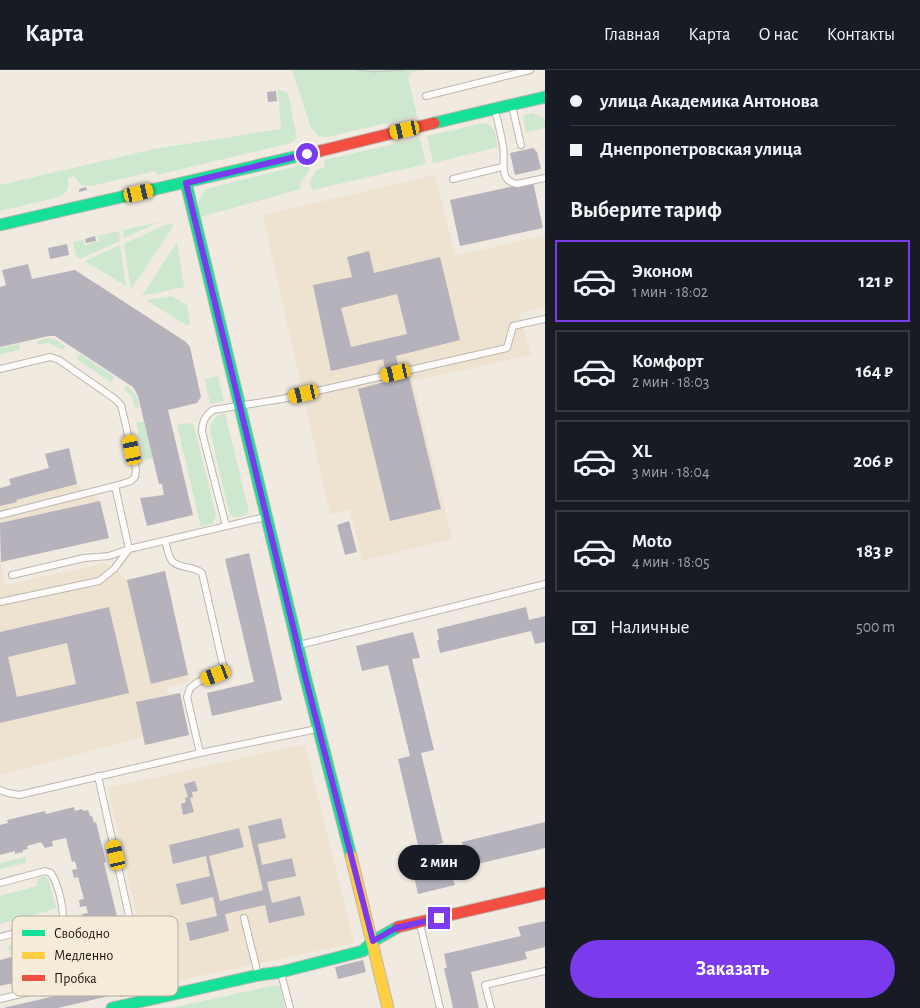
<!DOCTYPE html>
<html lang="ru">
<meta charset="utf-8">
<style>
body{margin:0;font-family:"Alegreya Sans",sans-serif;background:#242831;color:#f1f3f6;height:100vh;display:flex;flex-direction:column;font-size:19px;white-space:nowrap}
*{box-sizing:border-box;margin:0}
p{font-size:16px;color:#9ea1a6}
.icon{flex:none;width:28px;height:28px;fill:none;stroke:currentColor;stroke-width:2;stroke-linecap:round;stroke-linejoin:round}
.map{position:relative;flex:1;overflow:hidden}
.panel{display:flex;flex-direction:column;background:#171b24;width:375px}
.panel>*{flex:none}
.banner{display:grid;align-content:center;height:110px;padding:0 25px;background:#171b24}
.end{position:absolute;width:22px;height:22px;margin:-11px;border:6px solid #7c3aed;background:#fff;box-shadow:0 0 0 2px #fff}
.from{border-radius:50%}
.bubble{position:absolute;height:35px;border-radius:18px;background:#171b24;box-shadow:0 1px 4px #0004;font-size:16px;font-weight:600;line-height:35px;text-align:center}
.car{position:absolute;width:15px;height:30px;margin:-15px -8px;border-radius:6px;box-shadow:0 0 4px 1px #0007;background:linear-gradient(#f5c518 24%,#345 0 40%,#f5c518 0 76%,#345 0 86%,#f5c518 0)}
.banner b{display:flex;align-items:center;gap:18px;height:48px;font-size:19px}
.banner b+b{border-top:1px solid #363941}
.banner i{width:12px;height:12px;background:#f1f3f6}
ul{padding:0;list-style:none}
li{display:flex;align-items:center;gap:15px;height:82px;margin:0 10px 8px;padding:0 15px;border:2px solid #363941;border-radius:0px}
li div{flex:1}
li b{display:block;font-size:19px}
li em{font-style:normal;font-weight:600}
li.current{border-color:#7c3aed}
li>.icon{width:45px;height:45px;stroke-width:1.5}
h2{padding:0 25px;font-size:22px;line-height:60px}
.pay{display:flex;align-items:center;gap:12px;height:55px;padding:0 25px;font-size:19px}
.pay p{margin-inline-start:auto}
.primary-button{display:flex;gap:10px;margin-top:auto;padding:10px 25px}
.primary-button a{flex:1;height:58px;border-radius:30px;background:#7c3aed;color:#fff;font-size:20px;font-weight:600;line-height:58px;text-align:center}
header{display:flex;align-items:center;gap:30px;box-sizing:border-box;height:70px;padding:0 25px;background:#171b24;border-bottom:1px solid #363941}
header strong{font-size:24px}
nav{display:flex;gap:28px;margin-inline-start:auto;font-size:18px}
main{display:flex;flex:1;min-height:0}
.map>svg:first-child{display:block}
.built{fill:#eee2d0}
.green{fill:#cde8cf}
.building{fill:#b5b2bc;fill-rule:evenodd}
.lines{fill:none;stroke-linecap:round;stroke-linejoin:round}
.lane-casing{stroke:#bcb7b0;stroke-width:8}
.fast-casing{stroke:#bcb7b0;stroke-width:13}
.slow-casing{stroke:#bcb7b0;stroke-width:13}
.jam-casing{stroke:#bcb7b0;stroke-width:13}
.lane{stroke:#fdfcfa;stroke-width:6}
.fast{stroke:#16e098;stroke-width:11}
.slow{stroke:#ffcf43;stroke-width:11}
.jam{stroke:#f24e42;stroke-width:11}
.tram{stroke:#c5c3c1;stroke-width:1}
.route{stroke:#7c3aed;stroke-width:6}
.key{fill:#f7ebd9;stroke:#b4ab9c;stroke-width:1}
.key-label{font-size:14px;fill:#19150f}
</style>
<header>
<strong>Карта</strong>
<nav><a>Главная</a><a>Карта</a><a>О нас</a><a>Контакты</a></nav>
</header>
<main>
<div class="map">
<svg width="545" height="938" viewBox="0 0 545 938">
<rect width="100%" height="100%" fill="#f0eae0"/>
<!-- built -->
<path class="built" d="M 435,105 L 455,186 L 545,165 L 545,237 L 519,244 L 531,285 L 413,311 L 452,469 L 362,491 L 350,440 L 330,444 L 263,145 Z
M 69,378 L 77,414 L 100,431 L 109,468 L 1,492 L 5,515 L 106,493 L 127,510 L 165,501 L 190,611 L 168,618 L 169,625 L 180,623 L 189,665 L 145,675 L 143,667 L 0,705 L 0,418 L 10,415 L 9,409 L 48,398 L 45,384 Z
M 305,674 L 354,873 L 153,916 L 108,718 Z"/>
<!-- green -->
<path class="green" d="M 292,0 L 421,0 L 411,2 L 408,7 L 417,46 L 327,67 L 318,66 L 311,58 Z
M 278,19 L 288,23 L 297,68 L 291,73 L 157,105 L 156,101 L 91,116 L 81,115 L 74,106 L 68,108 C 69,118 68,122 59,127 L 0,141 L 0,115 L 154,79 L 281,59 Z
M 532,43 L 542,47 L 545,51 L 545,58 L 526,62 L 523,46 Z
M 484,53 C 496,55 496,67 498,77 L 433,93 L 427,66 Z
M 420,68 L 426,94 L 312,120 L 310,112 L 316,100 L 325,98 L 324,90 Z
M 308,93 L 310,99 L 300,114 L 301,119 L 200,147 L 198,131 L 206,119 Z
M 159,152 L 124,168 L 123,160 Z
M 172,153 L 173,156 L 131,220 L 124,174 L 165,155 Z
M 119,161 L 120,171 L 80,189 L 76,186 L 73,172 L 83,170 L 85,175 L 99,171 L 98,166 Z
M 177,172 L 184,217 L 142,226 Z
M 120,175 L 126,216 L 85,191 Z
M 172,226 L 187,235 L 190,253 L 188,256 L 146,230 Z
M 49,268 L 55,269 L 65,276 L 63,280 L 49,273 L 38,275 L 37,271 Z
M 19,274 L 20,280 L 0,284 L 0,278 Z
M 80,284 L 115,307 L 111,312 L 77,289 Z
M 218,306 L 224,331 L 210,334 L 205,309 Z
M 127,315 L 137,327 L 139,337 L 135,338 L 132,327 L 124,319 Z
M 225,343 L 249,442 L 246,445 C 239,447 233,450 229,442 L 210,361 C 211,350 215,346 225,343 Z
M 144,351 L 153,388 L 145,390 L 136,353 Z
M 189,353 L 193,355 L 195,360 L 216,445 L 213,453 L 201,457 L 177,355 Z
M 25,787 L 26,793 L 0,799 L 0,793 Z
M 43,806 L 48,808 L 56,837 L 55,839 L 0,854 L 0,826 L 37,816 L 38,808 Z
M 53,865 L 54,869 L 39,872 L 40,877 L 10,884 L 8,876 Z
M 276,915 L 280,916 L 285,938 L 171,938 Z"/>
<!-- building -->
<path class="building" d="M 276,21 L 277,31 L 268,32 L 267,22 Z
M 533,78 L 537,82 L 541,99 L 515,105 L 510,83 Z
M 533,112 L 543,158 L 460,176 L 450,130 Z
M 86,117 L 87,120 L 79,122 L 79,119 Z
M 95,166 L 96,171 L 86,173 L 85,169 Z
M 67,174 L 69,185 L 50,189 L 48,178 Z
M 369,181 L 374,203 L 440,187 L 460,270 L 396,286 L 401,308 L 409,306 L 441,439 L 390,451 L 358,319 L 388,311 L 383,289 L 331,301 L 313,215 L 352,207 L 347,187 ZM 397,224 L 407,264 L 351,277 L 341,238 Z
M 28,194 L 32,209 L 75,200 L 186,272 L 190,277 L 201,327 L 197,333 L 168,340 L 193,445 L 147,456 L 140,428 L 164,425 L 162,414 L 159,414 L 138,326 L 133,317 L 55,266 L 49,266 L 0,277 L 0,217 L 6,215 L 2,200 Z
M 69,378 L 77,414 L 16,430 L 17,432 L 0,436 L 0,418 L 11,415 L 9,409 L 49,398 L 45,384 Z
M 100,431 L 109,468 L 1,492 L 0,453 Z
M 349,451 L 357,482 L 345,485 L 337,455 Z
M 249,483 L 282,630 L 212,646 L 207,623 L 254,612 L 225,489 Z
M 165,501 L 188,605 L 151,614 L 127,510 Z
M 109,537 L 129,623 L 0,653 L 0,562 ZM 67,573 L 76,614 L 17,627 L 8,587 Z
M 526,537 L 529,550 L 545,546 L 545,572 L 535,574 L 531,561 L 440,583 L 437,570 L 439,570 L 437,559 Z
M 413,562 L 420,588 L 412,589 L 434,680 L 421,683 L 443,773 L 419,779 L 398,689 L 410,686 L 388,595 L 362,601 L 356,576 Z
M 180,623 L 189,665 L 145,675 L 136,632 Z
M 195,711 L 198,721 L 192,722 L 193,727 L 190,728 L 194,742 L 183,745 L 181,734 L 186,732 L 185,728 L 188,727 L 184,714 Z
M 74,737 L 75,741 L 82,739 L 83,741 L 88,740 L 90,746 L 92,746 L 94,753 L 96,752 L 106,792 L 104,793 L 124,875 L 121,876 L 122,882 L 116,883 L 117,886 L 97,891 L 98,894 L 90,896 L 91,900 L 75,904 L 74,899 L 52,904 L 52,907 L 23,914 L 22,911 L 0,916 L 0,890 L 91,867 L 89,858 L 86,859 L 82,844 L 88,843 L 86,836 L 80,837 L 79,830 L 84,829 L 78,807 L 74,808 L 72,800 L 77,799 L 75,791 L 72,792 L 66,768 L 52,771 L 53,776 L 45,778 L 41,772 L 27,776 L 28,779 L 23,780 L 23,782 L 15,784 L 15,781 L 0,785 L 0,755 L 8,753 L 7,750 L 45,741 L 46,744 Z
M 281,748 L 286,768 L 258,774 L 262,795 L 292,788 L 296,806 L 267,812 L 272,833 L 300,826 L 305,845 L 269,853 L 265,835 L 225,844 L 229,861 L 190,871 L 186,853 L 217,846 L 213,827 L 181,835 L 176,814 L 210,806 L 206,786 L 173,794 L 169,775 L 239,758 L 244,777 L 209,786 L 220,831 L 263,820 L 248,756 Z
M 545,752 L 545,778 L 465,797 L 462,783 L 464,783 L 462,772 Z
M 446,789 L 455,815 L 418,824 L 412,798 Z
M 545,851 L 545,877 L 525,882 L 527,889 L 471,902 L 479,938 L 453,938 L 444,898 L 447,898 L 444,884 L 521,866 L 518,857 Z
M 363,890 L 366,902 L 338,909 L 335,897 Z
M 138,911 L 140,922 L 120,927 L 117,916 Z
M 107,914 L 109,926 L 58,938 L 3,938 Z"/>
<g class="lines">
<defs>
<path id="lane" d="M 426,26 L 530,0
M 512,36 L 521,75
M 495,40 C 498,52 501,64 503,76 C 506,88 497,111 517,114 L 545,108
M 453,109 L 502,97
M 0,299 L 50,287 L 59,290 L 115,329 L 121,335 L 136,399 L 135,407 L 131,411 L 115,416 L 129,479 L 265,447
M 0,445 L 115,416
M 226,456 L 202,362 C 202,352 205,346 213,340 L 282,329 L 507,278 L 513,256 L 545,249
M 165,471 C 167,477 168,486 172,491 C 179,499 194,496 202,503 L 223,595 L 222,601 L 216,605 L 198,612 L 190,618 L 187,627 L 200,683
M 0,532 L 99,511 L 114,499 L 129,479 L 109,486 L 84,488 L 12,505
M 299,575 L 545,514
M 0,720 L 8,723 L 19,725 L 200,683 L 317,659
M 0,813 L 45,801 L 51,803 C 58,814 63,835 63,848 L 57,852 L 0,867
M 244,848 L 258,904
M 420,854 L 440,938
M 281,903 L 290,938
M 0,929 L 113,902 L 128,894 L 137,882 L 98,706
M 491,938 L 485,915 L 545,901"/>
<path id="fast" d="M 434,53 L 545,27
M 186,113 L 304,602 L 351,786
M 0,155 L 320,81
M 112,938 L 259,905 L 281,902 L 363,881 L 373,871 L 398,857"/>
<path id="slow" d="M 351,786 L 388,938"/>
<path id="jam" d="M 320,81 L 434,53
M 398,857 L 545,823"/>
</defs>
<!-- lane casing -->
<use href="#lane" class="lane-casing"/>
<!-- fast casing -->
<use href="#fast" class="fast-casing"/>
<!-- slow casing -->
<use href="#slow" class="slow-casing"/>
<!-- jam casing -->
<use href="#jam" class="jam-casing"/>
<!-- lane -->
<use href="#lane" class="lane"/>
<!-- fast -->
<use href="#fast" class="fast"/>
<!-- slow -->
<use href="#slow" class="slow"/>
<!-- jam -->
<use href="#jam" class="jam"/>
<!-- tram -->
<path class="tram" d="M 357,0 L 375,2 L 405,0"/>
</g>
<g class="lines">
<!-- route -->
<path class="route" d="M 307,84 L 186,113 L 304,602 L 373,871 L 396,858 L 439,848"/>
</g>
<!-- legend -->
<rect x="12" y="846" width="166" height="80" rx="8" class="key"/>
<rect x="22" y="860" width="23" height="6" fill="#16e098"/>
<rect x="22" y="882" width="23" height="7" fill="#ffcf43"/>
<rect x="22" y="905" width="23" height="6" fill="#f24e42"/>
<g class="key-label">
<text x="54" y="868">Свободно</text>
<text x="54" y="890">Медленно</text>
<text x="54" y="913">Пробка</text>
</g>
</svg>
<i class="end from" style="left:307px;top:84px"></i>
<i class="end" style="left:439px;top:848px"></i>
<div class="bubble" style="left:398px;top:775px;width:82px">2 мин</div>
<i class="car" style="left:405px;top:60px;rotate:257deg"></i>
<i class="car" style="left:139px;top:123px;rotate:77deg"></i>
<i class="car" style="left:396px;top:303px;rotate:257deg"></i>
<i class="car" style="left:304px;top:324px;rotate:257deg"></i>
<i class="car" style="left:132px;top:380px;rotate:348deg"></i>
<i class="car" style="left:216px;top:605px;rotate:249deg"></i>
<i class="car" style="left:116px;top:785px;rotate:347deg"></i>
</div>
<section class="panel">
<div class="banner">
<b><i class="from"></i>улица Академика Антонова</b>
<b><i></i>Днепропетровская улица</b>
</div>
<h2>Выберите тариф</h2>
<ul>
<li class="current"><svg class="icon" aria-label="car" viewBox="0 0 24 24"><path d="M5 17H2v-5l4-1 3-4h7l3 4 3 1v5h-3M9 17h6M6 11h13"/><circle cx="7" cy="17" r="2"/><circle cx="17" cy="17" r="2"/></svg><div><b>Эконом</b><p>1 мин · 18:02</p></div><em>121 ₽</em></li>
<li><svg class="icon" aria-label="car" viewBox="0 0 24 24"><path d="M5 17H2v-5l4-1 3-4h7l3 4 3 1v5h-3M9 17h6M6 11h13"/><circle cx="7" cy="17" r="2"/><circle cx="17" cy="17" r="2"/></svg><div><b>Комфорт</b><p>2 мин · 18:03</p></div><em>164 ₽</em></li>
<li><svg class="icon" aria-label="car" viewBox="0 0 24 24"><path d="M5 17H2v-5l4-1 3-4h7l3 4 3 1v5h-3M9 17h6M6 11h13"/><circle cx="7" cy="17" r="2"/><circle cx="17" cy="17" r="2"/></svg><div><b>XL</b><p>3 мин · 18:04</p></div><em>206 ₽</em></li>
<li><svg class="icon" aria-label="car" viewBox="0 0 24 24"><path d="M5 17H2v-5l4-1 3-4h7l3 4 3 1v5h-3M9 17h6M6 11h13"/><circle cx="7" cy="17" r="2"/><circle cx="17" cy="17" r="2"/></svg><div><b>Moto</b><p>4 мин · 18:05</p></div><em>183 ₽</em></li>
</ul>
<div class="pay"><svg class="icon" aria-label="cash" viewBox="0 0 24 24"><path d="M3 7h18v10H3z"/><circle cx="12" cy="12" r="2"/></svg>Наличные<p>500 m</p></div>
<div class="primary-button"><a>Заказать</a></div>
</section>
</main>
